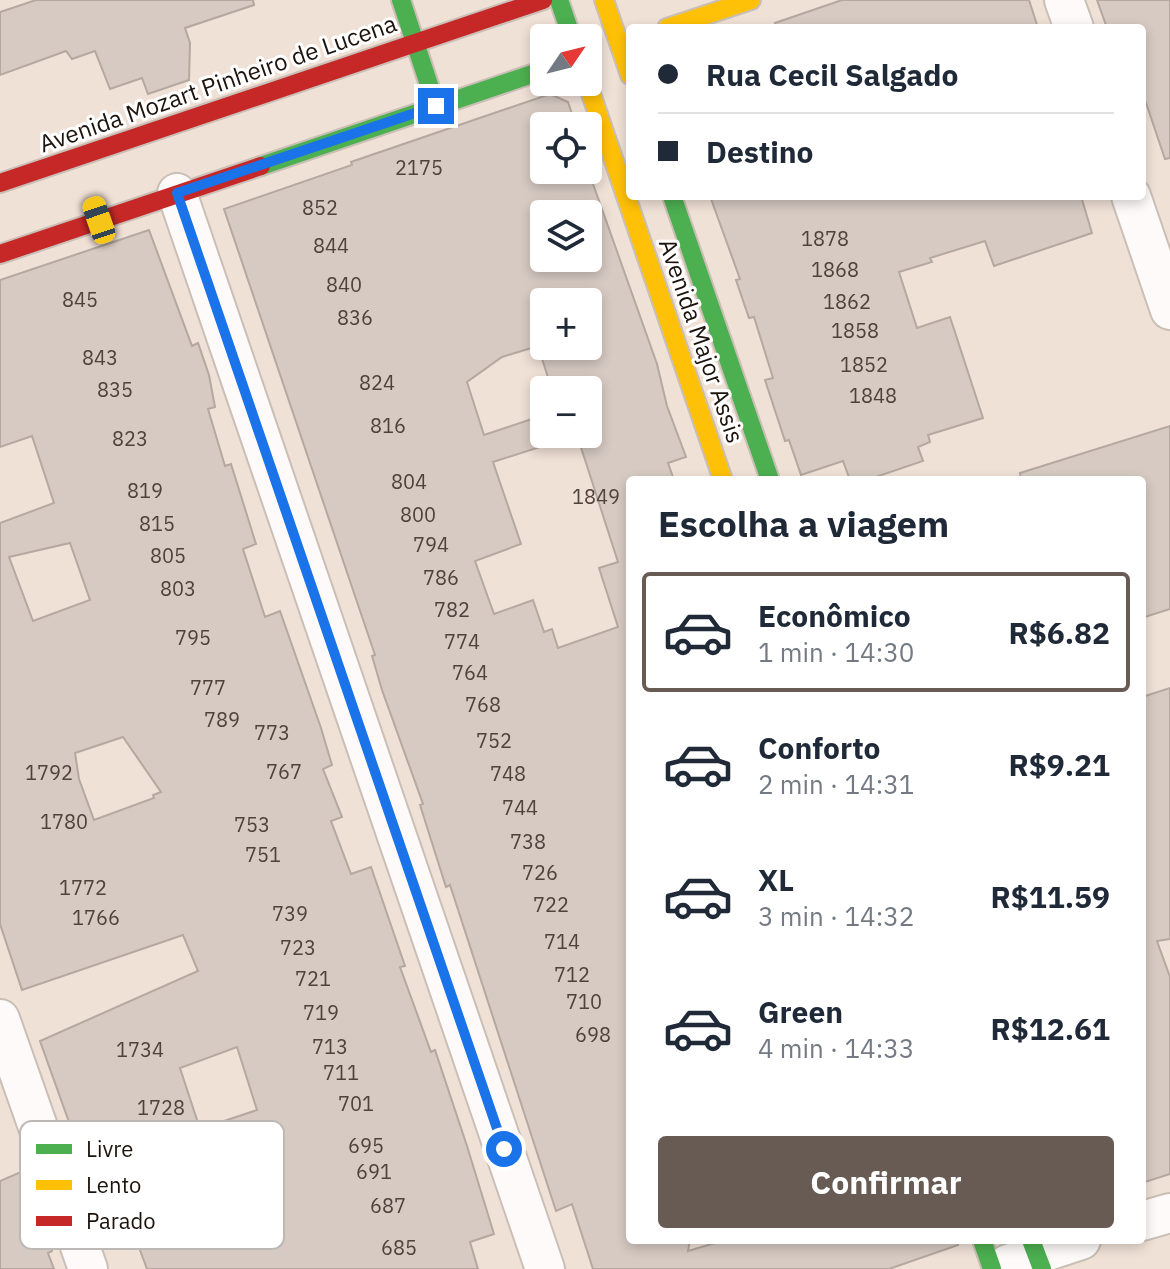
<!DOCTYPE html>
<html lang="pt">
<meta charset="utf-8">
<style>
body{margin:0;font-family:"IBM Plex Sans",sans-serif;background:#f2f2f3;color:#1f2937;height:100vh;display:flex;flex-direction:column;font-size:30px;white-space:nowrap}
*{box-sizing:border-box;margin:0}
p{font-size:26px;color:#747a83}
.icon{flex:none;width:44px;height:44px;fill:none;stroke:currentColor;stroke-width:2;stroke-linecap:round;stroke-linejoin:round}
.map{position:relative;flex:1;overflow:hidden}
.panel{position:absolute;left:626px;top:476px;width:520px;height:768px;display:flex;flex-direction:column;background:#fff;border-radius:8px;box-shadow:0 4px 12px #0003}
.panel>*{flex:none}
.banner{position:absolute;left:626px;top:24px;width:520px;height:176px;border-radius:8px;box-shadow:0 4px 12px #0003;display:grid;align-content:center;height:176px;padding:0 32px;background:#fff}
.needle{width:52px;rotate:55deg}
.tools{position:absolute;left:530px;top:24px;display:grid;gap:16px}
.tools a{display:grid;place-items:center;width:72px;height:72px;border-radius:8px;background:#fff;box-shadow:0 4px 12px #0003;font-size:40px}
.end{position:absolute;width:36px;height:36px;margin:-18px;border:10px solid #1a73e8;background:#fff;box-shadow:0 0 0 4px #fff}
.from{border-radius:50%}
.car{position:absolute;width:24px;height:48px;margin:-24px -12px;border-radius:10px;box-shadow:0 0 6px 2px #0007;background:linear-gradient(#f5c518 24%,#345 0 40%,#f5c518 0 76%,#345 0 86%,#f5c518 0)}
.banner b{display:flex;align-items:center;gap:28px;height:76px;font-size:30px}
.banner b+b{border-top:2px solid #e0e1e3}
.banner i{width:20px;height:20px;background:#1f2937}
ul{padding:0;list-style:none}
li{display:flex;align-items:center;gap:24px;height:120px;margin:0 16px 12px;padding:0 16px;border:4px solid transparent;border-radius:8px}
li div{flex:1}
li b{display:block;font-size:30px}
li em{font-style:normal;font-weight:700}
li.selected{border-color:#675b53}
li>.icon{width:72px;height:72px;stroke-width:1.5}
h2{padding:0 32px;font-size:36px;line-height:96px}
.primary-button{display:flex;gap:16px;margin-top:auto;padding:16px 32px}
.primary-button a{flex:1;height:92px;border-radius:8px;background:#675b53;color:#fff;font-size:32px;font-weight:700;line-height:92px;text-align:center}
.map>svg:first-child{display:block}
.building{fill:#d6cac2;stroke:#b4a8a0;stroke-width:2;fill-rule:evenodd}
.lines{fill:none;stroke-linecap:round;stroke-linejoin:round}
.street-casing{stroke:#cabfb6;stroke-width:42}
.fast-casing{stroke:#cabfb6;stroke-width:22}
.slow-casing{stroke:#cabfb6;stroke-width:22}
.jam-casing{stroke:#cabfb6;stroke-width:22}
.street{stroke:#fdfaf9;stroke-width:38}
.fast{stroke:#4caf50;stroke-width:18}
.slow{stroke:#ffc107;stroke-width:18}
.jam{stroke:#c62828;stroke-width:18}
.route{stroke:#1a73e8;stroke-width:10}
.labels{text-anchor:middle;stroke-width:6;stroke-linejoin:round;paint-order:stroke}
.number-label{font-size:20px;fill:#4d433c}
.street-label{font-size:24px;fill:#1d130d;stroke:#fff}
.key{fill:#fff;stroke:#bbb8b6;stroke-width:2}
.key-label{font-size:22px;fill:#1d130d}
</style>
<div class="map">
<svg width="1170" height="1269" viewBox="0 0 1170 1269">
<rect width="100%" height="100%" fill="#f0e1d6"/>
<!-- building -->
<path class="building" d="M 36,0 L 253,0 L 254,5 L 185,28 L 190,43 L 189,80 L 148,94 L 142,78 L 110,89 L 95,51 L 72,59 L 66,51 L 0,75 L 0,12 Z
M 842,0 L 1029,0 L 1038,28 L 776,28 L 775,23 Z
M 1097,0 L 1170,0 L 1170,158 L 1165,159 L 1142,91 L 1142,28 L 1107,28 Z
M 550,94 L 568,102 L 576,126 L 544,126 L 544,170 L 588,170 L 588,162 L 594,180 L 592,181 L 657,364 L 667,406 L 686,457 L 668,463 L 674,480 L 630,480 L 630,1240 L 690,1240 L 688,1251 L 725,1240 L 958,1240 L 958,1245 L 889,1269 L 593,1269 L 572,1204 L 556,1211 L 450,885 L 446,887 L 420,805 L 423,804 L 382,690 L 372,656 L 375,655 L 224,209 L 352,165 L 351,162 ZM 544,214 L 588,214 L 588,258 L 544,258 ZM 544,302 L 588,302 L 588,346 L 544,346 ZM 538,346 L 552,390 L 588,390 L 588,434 L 544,434 L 544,415 L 484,435 L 467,382 L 502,357 ZM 577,435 L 618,562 L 599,568 L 618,627 L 558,648 L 552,629 L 544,632 L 533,600 L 494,614 L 475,561 L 521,544 L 493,462 Z
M 710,196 L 1081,196 L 1092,233 L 994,266 L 985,241 L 930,258 L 932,262 L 899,272 L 917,328 L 950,317 L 983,418 L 928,435 L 930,442 L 918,447 L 923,461 L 867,480 L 850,480 L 843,461 L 801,475 L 789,440 L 785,441 L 765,380 L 773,378 L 754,317 L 749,318 L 736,280 L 740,279 Z
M 149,230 L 192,346 L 198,343 L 209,375 L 215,407 L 208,409 L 225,466 L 231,464 L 256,544 L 243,549 L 265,617 L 280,611 L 321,728 L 332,765 L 323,769 L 342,817 L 331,821 L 351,874 L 371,867 L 405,966 L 400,967 L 431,1052 L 435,1050 L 467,1146 L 494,1234 L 470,1242 L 478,1269 L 147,1269 L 118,1191 L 112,1193 L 89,1131 L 74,1136 L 40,1041 L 198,971 L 183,935 L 22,990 L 0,924 L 0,523 L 54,503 L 32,436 L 0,447 L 0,280 ZM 70,543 L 90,600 L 33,621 L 9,557 ZM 123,737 L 161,792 L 153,795 L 154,798 L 94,820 L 79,779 L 75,753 ZM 237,1047 L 257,1110 L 200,1129 L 180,1068 Z
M 1170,426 L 1170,609 L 1142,618 L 1142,480 L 1021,480 L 1020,473 Z
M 1170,688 L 1170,939 L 1157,941 L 1170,977 L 1170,1174 L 1142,1183 L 1142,697 Z
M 23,1171 L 52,1251 L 48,1253 L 54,1269 L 0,1269 L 0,1181 Z"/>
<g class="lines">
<defs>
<path id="street" d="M 1064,0 L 1074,28
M 177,193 L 545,1269
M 1131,196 L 1170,310
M 0,1019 L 88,1269
M 1142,1221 L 1170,1213
M 1008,1264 L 1081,1240"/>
<path id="fast" d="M 401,0 L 436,106
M 559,0 L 572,38
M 261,166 L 544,70
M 672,196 L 770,480
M 982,1240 L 992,1269
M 1031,1240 L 1042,1269"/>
<path id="slow" d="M 604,0 L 630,75
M 667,28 L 751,0
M 587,82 L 723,480"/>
<path id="jam" d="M 0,183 L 543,0
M 0,254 L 261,166"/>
</defs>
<!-- street casing -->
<use href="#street" class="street-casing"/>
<!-- fast casing -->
<use href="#fast" class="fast-casing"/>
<!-- slow casing -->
<use href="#slow" class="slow-casing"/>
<!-- jam casing -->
<use href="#jam" class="jam-casing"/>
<!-- street -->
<use href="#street" class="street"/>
<!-- fast -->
<use href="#fast" class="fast"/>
<!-- slow -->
<use href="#slow" class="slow"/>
<!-- jam -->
<use href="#jam" class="jam"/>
</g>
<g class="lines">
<!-- route -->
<path class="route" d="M 436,106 L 177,193 L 504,1149"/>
</g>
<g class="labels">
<!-- number labels -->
<g class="number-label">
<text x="419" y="175">2175</text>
<text x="320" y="215">852</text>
<text x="825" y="246">1878</text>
<text x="331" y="253">844</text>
<text x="835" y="277">1868</text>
<text x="344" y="292">840</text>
<text x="80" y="307">845</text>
<text x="847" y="309">1862</text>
<text x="355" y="325">836</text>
<text x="855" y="338">1858</text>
<text x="100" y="365">843</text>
<text x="864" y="372">1852</text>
<text x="377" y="390">824</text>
<text x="115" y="397">835</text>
<text x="873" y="403">1848</text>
<text x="388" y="433">816</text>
<text x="130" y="446">823</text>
<text x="409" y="489">804</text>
<text x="145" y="498">819</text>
<text x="596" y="504">1849</text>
<text x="418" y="522">800</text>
<text x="157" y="531">815</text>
<text x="431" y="552">794</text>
<text x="168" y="563">805</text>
<text x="441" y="585">786</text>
<text x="178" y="596">803</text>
<text x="452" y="617">782</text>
<text x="193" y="645">795</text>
<text x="462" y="649">774</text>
<text x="470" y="680">764</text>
<text x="208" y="695">777</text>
<text x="483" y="712">768</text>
<text x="222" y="727">789</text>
<text x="272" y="740">773</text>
<text x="494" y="748">752</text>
<text x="284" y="779">767</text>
<text x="49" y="780">1792</text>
<text x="508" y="781">748</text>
<text x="520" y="815">744</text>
<text x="64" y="829">1780</text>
<text x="252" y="832">753</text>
<text x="528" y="849">738</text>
<text x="263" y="862">751</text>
<text x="540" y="880">726</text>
<text x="83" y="895">1772</text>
<text x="551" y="912">722</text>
<text x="290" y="921">739</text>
<text x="96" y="925">1766</text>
<text x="562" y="949">714</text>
<text x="298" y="955">723</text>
<text x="572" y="982">712</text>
<text x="313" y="986">721</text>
<text x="584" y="1009">710</text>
<text x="321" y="1020">719</text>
<text x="593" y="1042">698</text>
<text x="330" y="1054">713</text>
<text x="140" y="1057">1734</text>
<text x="341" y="1080">711</text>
<text x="356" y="1111">701</text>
<text x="161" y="1115">1728</text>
<text x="366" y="1153">695</text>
<text x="374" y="1179">691</text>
<text x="388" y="1213">687</text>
<text x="399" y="1255">685</text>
</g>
<!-- street labels -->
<g class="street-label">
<text transform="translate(218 84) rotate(-19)" y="8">Avenida Mozart Pinheiro de Lucena</text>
<text transform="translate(701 341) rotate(71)" y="8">Avenida Major Assis</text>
</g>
</g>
<!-- legend -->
<rect x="20" y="1121" width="264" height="128" rx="12" class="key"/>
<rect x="36" y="1144" width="36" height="10" fill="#4caf50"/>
<rect x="36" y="1180" width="36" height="10" fill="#ffc107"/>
<rect x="36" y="1216" width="36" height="10" fill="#c62828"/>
<g class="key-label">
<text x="86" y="1157">Livre</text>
<text x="86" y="1193">Lento</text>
<text x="86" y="1229">Parado</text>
</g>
</svg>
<div class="tools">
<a><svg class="needle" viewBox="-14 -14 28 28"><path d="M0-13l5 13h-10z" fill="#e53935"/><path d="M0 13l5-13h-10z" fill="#747a83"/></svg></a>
<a><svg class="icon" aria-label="locate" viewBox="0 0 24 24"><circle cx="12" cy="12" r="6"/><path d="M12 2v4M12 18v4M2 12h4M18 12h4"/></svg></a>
<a><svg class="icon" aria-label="layers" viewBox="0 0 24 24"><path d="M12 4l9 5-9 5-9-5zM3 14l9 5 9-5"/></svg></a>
<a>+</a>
<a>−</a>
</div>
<i class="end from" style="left:504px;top:1149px"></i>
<i class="end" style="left:436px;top:106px"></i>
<i class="car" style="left:99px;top:220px;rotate:341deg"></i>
<div class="banner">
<b><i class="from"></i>Rua Cecil Salgado</b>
<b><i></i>Destino</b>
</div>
<section class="panel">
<h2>Escolha a viagem</h2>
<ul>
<li class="selected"><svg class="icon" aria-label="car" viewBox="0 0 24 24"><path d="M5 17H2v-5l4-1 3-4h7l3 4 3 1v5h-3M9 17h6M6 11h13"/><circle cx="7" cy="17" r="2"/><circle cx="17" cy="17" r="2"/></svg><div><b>Econômico</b><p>1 min · 14:30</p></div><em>R$6.82</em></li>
<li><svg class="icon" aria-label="car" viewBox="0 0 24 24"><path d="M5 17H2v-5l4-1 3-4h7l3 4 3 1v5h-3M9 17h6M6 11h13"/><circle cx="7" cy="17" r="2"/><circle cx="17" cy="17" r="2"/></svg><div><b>Conforto</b><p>2 min · 14:31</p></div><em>R$9.21</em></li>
<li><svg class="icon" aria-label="car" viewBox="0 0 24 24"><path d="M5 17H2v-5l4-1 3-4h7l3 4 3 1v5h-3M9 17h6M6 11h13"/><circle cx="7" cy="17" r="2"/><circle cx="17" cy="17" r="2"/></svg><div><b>XL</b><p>3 min · 14:32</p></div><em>R$11.59</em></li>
<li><svg class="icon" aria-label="car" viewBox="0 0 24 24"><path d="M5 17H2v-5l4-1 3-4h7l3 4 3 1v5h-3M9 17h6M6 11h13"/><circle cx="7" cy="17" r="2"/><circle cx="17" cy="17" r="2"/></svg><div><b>Green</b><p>4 min · 14:33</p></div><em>R$12.61</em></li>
</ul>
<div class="primary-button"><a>Confirmar</a></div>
</section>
</div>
